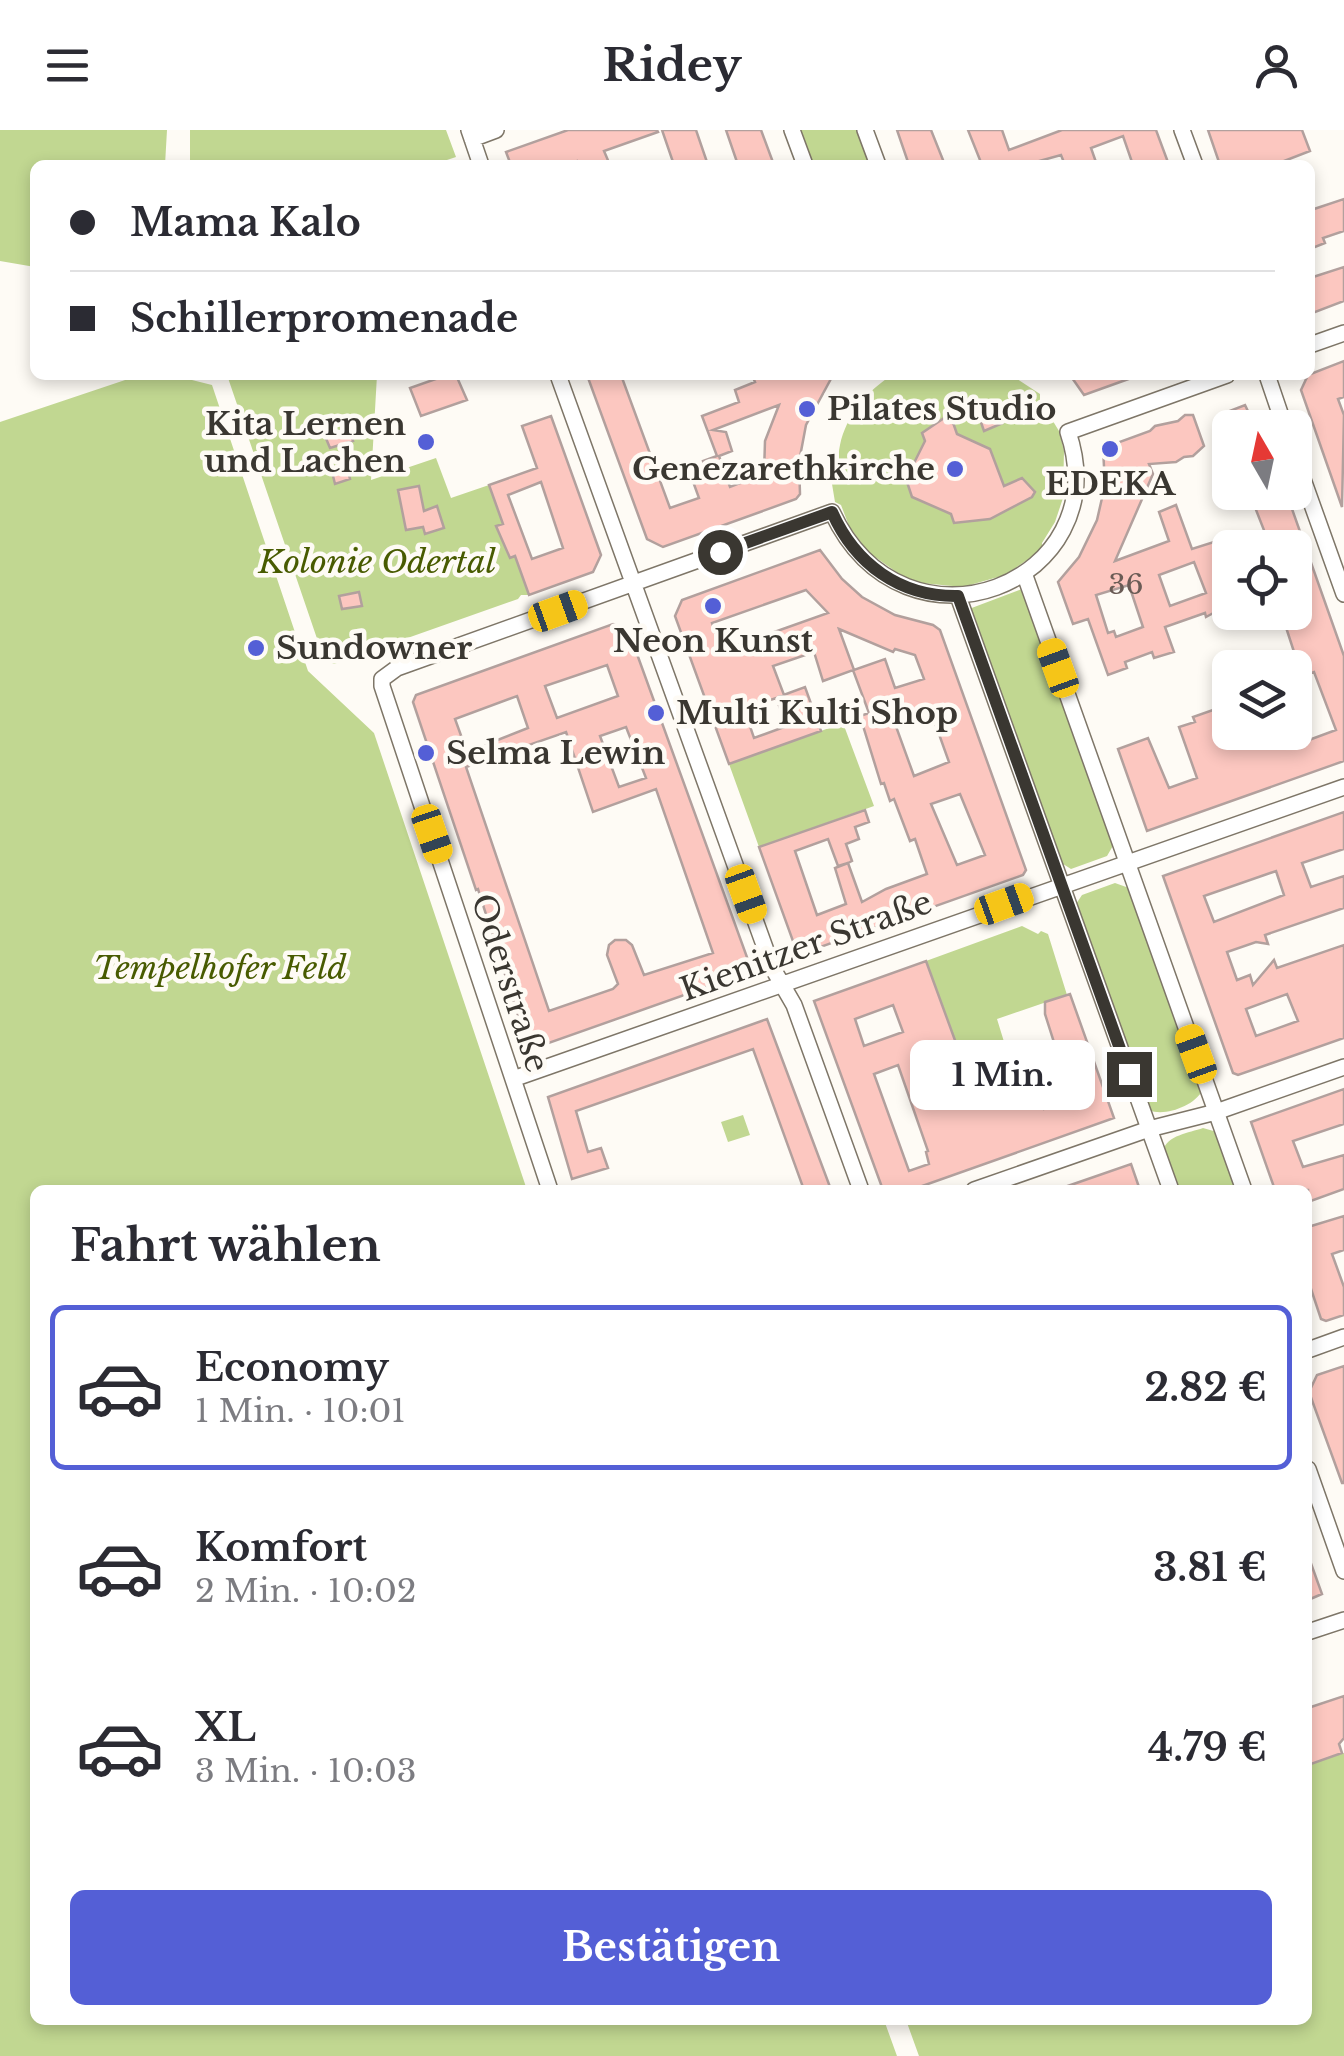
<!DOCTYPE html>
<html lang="de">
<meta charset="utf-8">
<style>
body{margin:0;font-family:"Libre Baskerville",serif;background:#f7f7f7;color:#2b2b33;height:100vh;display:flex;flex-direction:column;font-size:38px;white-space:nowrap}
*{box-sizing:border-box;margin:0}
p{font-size:32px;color:#7c7c81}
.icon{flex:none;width:55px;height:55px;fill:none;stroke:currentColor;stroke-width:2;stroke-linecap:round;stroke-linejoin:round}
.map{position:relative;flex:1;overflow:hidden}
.side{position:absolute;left:30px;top:1055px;width:1282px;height:840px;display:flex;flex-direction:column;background:#fff;border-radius:15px;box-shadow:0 5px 15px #0003}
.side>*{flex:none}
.hud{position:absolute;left:30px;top:30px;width:1285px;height:220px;border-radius:15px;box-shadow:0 5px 15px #0003;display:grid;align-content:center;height:220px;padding:0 40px;background:#fff}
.needle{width:65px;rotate:351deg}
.fabs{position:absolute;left:1212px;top:280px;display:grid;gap:20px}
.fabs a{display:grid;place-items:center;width:100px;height:100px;border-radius:15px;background:#fff;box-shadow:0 5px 15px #0003;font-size:50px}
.end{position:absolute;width:45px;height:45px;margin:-22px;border:12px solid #3a3731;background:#fff;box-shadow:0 0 0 5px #fff}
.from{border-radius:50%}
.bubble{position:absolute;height:70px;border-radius:15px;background:#fff;box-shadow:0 5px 15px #0003;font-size:32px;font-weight:700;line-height:70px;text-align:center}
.car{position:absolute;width:30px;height:60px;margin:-30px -15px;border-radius:12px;box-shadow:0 0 8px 2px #0007;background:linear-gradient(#f5c518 24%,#345 0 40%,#f5c518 0 76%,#345 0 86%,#f5c518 0)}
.hud b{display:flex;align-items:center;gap:35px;height:95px;font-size:38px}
.hud b+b{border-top:2px solid #e1e1e2}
.hud i{width:25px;height:25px;background:#2b2b33}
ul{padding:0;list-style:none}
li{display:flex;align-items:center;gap:30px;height:165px;margin:0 20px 15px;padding:0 20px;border:5px solid transparent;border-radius:15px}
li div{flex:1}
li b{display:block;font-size:38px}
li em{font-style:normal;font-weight:700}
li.on{border-color:#545fd6}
li>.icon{width:90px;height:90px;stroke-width:1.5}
h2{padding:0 40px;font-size:45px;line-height:120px}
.primary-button{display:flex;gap:20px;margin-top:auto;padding:20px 40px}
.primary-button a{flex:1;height:115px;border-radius:15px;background:#545fd6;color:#fff;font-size:40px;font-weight:700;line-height:115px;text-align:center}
header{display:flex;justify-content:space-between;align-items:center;height:130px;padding:0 40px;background:#fff;font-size:45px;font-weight:700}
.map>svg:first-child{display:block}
.green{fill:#c1d791}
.building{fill:#fcc7c0;stroke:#b2a09d;stroke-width:2.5;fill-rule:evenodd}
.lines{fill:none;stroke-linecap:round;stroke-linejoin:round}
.minor-casing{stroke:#7e7668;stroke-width:18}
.minor{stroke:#fff;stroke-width:15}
.route{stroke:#3a3731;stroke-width:12}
.poi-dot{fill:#545fd6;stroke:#fefbf5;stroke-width:4}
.labels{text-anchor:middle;stroke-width:9;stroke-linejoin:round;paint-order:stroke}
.number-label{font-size:28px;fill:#6a5b55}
.poi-label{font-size:32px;font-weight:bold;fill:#3a3731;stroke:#fefbf5;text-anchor:start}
.park-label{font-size:32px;font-style:italic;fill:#485b01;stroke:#fefbf5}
.street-label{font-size:32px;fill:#3a3731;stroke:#fefbf5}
</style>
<header><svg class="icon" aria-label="menu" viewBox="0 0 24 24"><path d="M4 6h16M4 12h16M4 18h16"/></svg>Ridey<svg class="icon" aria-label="person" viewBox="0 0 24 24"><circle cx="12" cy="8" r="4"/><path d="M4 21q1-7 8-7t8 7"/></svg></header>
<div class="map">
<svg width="1344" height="1926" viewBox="0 0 1344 1926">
<rect width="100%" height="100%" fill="#fefbf5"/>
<!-- green -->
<path class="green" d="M 0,0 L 167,0 L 165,35 L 35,35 L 35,137 L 0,131 Z
M 190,0 L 446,0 L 456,27 L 432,35 L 190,35 Z
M 798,0 L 859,0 L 872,35 L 811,35 Z
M 140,245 L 172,245 L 212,255 L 308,541 L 374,603 L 527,1060 L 35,1060 L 35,1890 L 884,1890 L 897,1926 L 0,1926 L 0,292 Z
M 227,245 L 377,245 L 371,350 L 436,328 L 451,368 L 489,355 L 529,465 L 521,465 L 518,469 L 334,534 L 324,529 Z
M 892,245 L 1011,245 L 1040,264 L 1040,270 L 1059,301 L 1064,321 L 1063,368 L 1055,392 L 1042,413 L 1042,420 L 1005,445 L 963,457 L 921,453 L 902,446 L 868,422 L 849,396 L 841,375 L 835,372 L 832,354 C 840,343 837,328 840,315 C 846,286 867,261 892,245 Z
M 1022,459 L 1114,714 L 1107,726 L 1071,739 L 1060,732 L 969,479 Z
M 843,593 L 874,676 L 759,717 L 729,634 Z
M 1115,753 L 1129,758 L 1202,961 C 1194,976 1164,987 1149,980 L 1076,774 L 1082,765 Z
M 1022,796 L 1038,804 L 1041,801 L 1048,804 L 1067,865 L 997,889 L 1005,915 L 962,930 L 926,831 Z
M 743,985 L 750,1005 L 728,1012 L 721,992 Z
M 1203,998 L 1217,1002 L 1238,1060 L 1177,1060 L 1163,1021 C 1167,1005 1189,1003 1203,998 Z
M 1344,1623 L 1344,1926 L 919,1926 L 906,1890 L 1308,1890 L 1308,1630 L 1311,1634 Z"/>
<!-- building -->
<path class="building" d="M 568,0 L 657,0 L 658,2 L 604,21 L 610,35 L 578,35 L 577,31 L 564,35 L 511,35 L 506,22 Z
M 662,0 L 696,0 L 708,35 L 674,35 Z
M 726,0 L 761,0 L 774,35 L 738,35 Z
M 897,0 L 931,0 L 945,35 L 909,35 Z
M 968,0 L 1002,0 L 1009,20 L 1062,0 L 1156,0 L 1169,35 L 1133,35 L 1123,6 L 1091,18 L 1097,35 L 1065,35 L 1061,25 L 1025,35 L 982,35 Z
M 1208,0 L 1302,0 L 1310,21 L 1284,31 L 1285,35 L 1220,35 Z
M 1344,69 L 1344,101 L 1323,108 L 1325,113 L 1310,119 L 1310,76 L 1314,79 Z
M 1344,137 L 1344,171 L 1310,184 L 1310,148 Z
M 1344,231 L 1344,267 L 1338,269 L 1344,285 L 1342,377 L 1301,260 L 1308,245 Z
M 447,245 L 456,245 L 467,270 L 421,286 L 410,258 Z
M 587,245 L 621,245 L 670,378 L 699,368 L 691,346 L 706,341 L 703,331 L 717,326 L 702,286 L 739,272 L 735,260 L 755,252 L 752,245 L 833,245 L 806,295 L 799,332 L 800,364 L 796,369 L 663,417 L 647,409 ZM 779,275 L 765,311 L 764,344 L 730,357 L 719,326 L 732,321 L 726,302 L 713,300 Z
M 1070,245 L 1134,245 L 1134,247 L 1084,265 Z
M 1003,273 L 1003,293 L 984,301 L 975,275 Z
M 1245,275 L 1256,298 L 1227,298 L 1222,284 Z
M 950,284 L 957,304 L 990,319 L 1004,356 L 1022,348 L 1035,362 L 1032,367 L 990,389 L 954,393 L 951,384 L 912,367 L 906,349 L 925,311 L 922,303 Z
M 1185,285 L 1193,285 L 1204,316 L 1193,326 L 1184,327 L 1176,332 L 1149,334 L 1153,344 L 1115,431 L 1169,411 L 1159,382 L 1176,375 L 1192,419 L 1220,410 L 1230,439 L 1230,474 L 1206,487 L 1205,483 L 1165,497 L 1174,522 L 1154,528 L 1152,522 L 1125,532 L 1127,538 L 1108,545 L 1088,489 L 1073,494 L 1058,452 L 1079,427 L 1097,390 L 1105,355 L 1103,318 L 1150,301 L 1155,296 L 1178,291 ZM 1194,432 L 1206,463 L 1170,476 L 1159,445 ZM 1129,455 L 1143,497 L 1116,507 L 1114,501 L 1108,503 L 1096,465 Z
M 551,286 L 601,425 L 593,442 L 529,465 L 515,426 L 510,428 L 496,396 L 503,394 L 489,355 L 537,338 L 522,296 ZM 541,352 L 563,418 L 532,429 L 508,365 Z
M 348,298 L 353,311 L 330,318 L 325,306 Z
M 346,334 L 350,349 L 335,354 L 331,338 Z
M 419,356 L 424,381 L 437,376 L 444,398 L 425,404 L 423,397 L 406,400 L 398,360 Z
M 1249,362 L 1286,362 L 1344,526 L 1344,631 L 1147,701 L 1118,619 L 1148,608 L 1169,658 L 1197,648 L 1179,597 L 1195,592 L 1193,587 L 1230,574 L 1230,602 L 1308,602 L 1309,610 L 1336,600 L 1314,542 L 1295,548 L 1297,531 L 1281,482 L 1295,482 L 1295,418 L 1271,418 Z
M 820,420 L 842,449 L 862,467 L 895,485 L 933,495 L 940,500 L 1026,740 L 1023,745 L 798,825 L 759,717 L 865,680 L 869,692 L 855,697 L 859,709 L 846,714 L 852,731 L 848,733 L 862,772 L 886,759 L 927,744 L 915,709 L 910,711 L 894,669 L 890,671 L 884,653 L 881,654 L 860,586 L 869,583 L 853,540 L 823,551 L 814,522 L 773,536 L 784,565 L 778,567 L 805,557 L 821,601 L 729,634 L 675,486 L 682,470 ZM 806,460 L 828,483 L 721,521 L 712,493 ZM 839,499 L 893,522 L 895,519 L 915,525 L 924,549 L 895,558 L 885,529 L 854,540 ZM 776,568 L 787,596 L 754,608 L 744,579 ZM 930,579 L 949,632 L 914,646 L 894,591 ZM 960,664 L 985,725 L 957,735 L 931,674 ZM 828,709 L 838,736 L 848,733 L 835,738 L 846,774 L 817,785 L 795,721 Z
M 359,462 L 362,476 L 342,479 L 339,466 Z
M 613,494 L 629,502 L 752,841 L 529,920 L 478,759 L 476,760 L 413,572 L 416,565 ZM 607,535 L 618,566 L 557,588 L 545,556 ZM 517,566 L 528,598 L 467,622 L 455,589 ZM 626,597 L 646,648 L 619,657 L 600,606 ZM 566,602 L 593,682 L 656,659 L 713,823 L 644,845 L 632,815 L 626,810 L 615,810 L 609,815 L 607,825 L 618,854 L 613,859 L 549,881 L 466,637 Z
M 1344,682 L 1344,719 L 1302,733 L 1311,757 L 1344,746 L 1344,778 L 1265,805 L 1268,814 L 1256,812 L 1227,822 L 1237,850 L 1250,845 L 1253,855 L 1274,830 L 1277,838 L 1344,815 L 1344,908 L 1238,945 L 1233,943 L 1163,746 ZM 1276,741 L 1284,765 L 1214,792 L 1204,766 ZM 1287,864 L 1298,891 L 1256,906 L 1246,879 Z
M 926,831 L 956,913 L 912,928 L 924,962 L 1011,932 L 1014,940 L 1029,935 L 1044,979 L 1072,969 L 1045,884 L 1045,872 L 1070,864 L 1114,988 L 911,1060 L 883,1060 L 814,871 ZM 893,875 L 903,902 L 864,916 L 855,889 ZM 898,935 L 928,1021 L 926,1022 L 929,1034 L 909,1041 L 874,944 Z
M 767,889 L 830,1057 L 804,1060 L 753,919 L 576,981 L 588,1022 L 601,1018 L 608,1038 L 572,1049 L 548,967 Z
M 1344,959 L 1344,994 L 1293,1011 L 1303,1037 L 1344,1025 L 1344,1059 L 1308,1072 L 1308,1060 L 1275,1060 L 1251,992 Z
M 1131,1034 L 1140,1060 L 1062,1060 L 1062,1058 Z
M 1344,1086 L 1344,1120 L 1332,1124 L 1344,1157 L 1344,1185 L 1326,1191 L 1321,1189 L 1308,1150 L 1308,1097 Z
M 1344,1236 L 1344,1353 L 1342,1353 L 1309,1262 L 1317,1245 Z
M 1309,1428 L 1322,1464 L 1308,1470 L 1308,1429 Z
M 1344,1566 L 1344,1608 L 1339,1614 L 1342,1623 L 1311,1634 L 1308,1625 L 1308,1578 Z"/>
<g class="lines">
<defs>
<path id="minor" d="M 469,0 L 481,35
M 792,0 L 805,35
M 865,0 L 878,35
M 1182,0 L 1195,35
M 472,9 L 496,0
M 1310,215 L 1344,203
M 558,245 L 772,837 L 794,875 L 861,1060
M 1267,245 L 1285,298
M 1295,327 L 1344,464
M 1024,443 L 1244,1060
M 958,466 L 1171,1060
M 513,949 L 1344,657
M 550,1060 L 382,556 L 382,549 L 397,538 L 832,382 C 905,538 1119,453 1068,302 L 1227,245
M 974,1060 L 1149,999 L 1216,982 L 1344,937
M 1308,1220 L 1344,1207
M 1308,1339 L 1344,1441
M 1308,1502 L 1344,1490"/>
</defs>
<!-- minor casing -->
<use href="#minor" class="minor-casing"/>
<!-- minor -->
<use href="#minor" class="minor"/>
</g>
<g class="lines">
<!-- route -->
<path class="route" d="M 720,422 L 832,382 C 855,434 900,467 958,466 L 1129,944"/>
</g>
<!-- markers -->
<g class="poi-dot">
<circle cx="807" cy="279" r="10"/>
<circle cx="426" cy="312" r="10"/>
<circle cx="1110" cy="319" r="10"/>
<circle cx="955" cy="339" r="10"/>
<circle cx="713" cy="476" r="10"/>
<circle cx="256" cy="518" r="10"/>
<circle cx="656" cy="583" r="10"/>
<circle cx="426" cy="623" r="10"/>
</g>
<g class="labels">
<!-- number labels -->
<g class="number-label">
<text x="1126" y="464">36</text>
</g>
<!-- poi labels -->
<g class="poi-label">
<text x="827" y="290">Pilates Studio</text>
<text x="406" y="305" text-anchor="end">Kita Lernen<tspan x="406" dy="37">und Lachen</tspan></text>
<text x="935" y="350" text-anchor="end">Genezarethkirche</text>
<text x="1110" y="365" text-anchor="middle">EDEKA</text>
<text x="713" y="522" text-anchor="middle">Neon Kunst</text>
<text x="276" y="529">Sundowner</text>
<text x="676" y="594">Multi Kulti Shop</text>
<text x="446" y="634">Selma Lewin</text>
</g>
<!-- park labels -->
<g class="park-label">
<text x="377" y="443">Kolonie Odertal</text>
<text x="220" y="849">Tempelhofer Feld</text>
</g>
<!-- street labels -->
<g class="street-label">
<text transform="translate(806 816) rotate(-20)" y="11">Kienitzer Straße</text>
<text transform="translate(510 853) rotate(72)" y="11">Oderstraße</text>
</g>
</g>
</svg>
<div class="fabs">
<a><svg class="needle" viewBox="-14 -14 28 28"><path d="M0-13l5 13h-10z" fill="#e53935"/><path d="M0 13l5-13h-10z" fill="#7c7c81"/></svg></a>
<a><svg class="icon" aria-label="locate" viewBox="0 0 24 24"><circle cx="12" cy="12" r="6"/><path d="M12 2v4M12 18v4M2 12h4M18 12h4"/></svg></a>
<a><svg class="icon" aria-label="layers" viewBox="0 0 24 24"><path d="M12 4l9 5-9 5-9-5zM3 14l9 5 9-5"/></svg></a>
</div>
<i class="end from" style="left:720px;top:422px"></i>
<i class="end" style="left:1129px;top:944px"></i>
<div class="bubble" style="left:910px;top:910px;width:185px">1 Min.</div>
<i class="car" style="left:558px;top:481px;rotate:70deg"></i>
<i class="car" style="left:1058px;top:538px;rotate:340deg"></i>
<i class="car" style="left:432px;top:704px;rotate:161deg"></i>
<i class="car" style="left:746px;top:764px;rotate:160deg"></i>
<i class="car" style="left:1004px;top:774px;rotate:70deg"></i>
<i class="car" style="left:1196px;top:924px;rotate:340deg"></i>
<div class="hud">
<b><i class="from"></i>Mama Kalo</b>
<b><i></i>Schillerpromenade</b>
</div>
<section class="side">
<h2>Fahrt wählen</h2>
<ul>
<li class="on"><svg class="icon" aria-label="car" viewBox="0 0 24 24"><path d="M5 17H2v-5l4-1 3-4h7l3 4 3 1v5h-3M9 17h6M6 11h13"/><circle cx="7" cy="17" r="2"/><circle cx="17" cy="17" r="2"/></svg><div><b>Economy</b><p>1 Min. · 10:01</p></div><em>2.82 €</em></li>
<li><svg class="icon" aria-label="car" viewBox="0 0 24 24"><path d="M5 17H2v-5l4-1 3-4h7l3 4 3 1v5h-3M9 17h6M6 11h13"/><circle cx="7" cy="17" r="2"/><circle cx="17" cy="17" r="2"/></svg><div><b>Komfort</b><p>2 Min. · 10:02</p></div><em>3.81 €</em></li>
<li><svg class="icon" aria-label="car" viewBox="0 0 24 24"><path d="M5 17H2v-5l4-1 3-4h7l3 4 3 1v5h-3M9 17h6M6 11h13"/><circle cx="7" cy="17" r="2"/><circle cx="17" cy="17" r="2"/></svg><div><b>XL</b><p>3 Min. · 10:03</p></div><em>4.79 €</em></li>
</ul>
<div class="primary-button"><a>Bestätigen</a></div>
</section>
</div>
